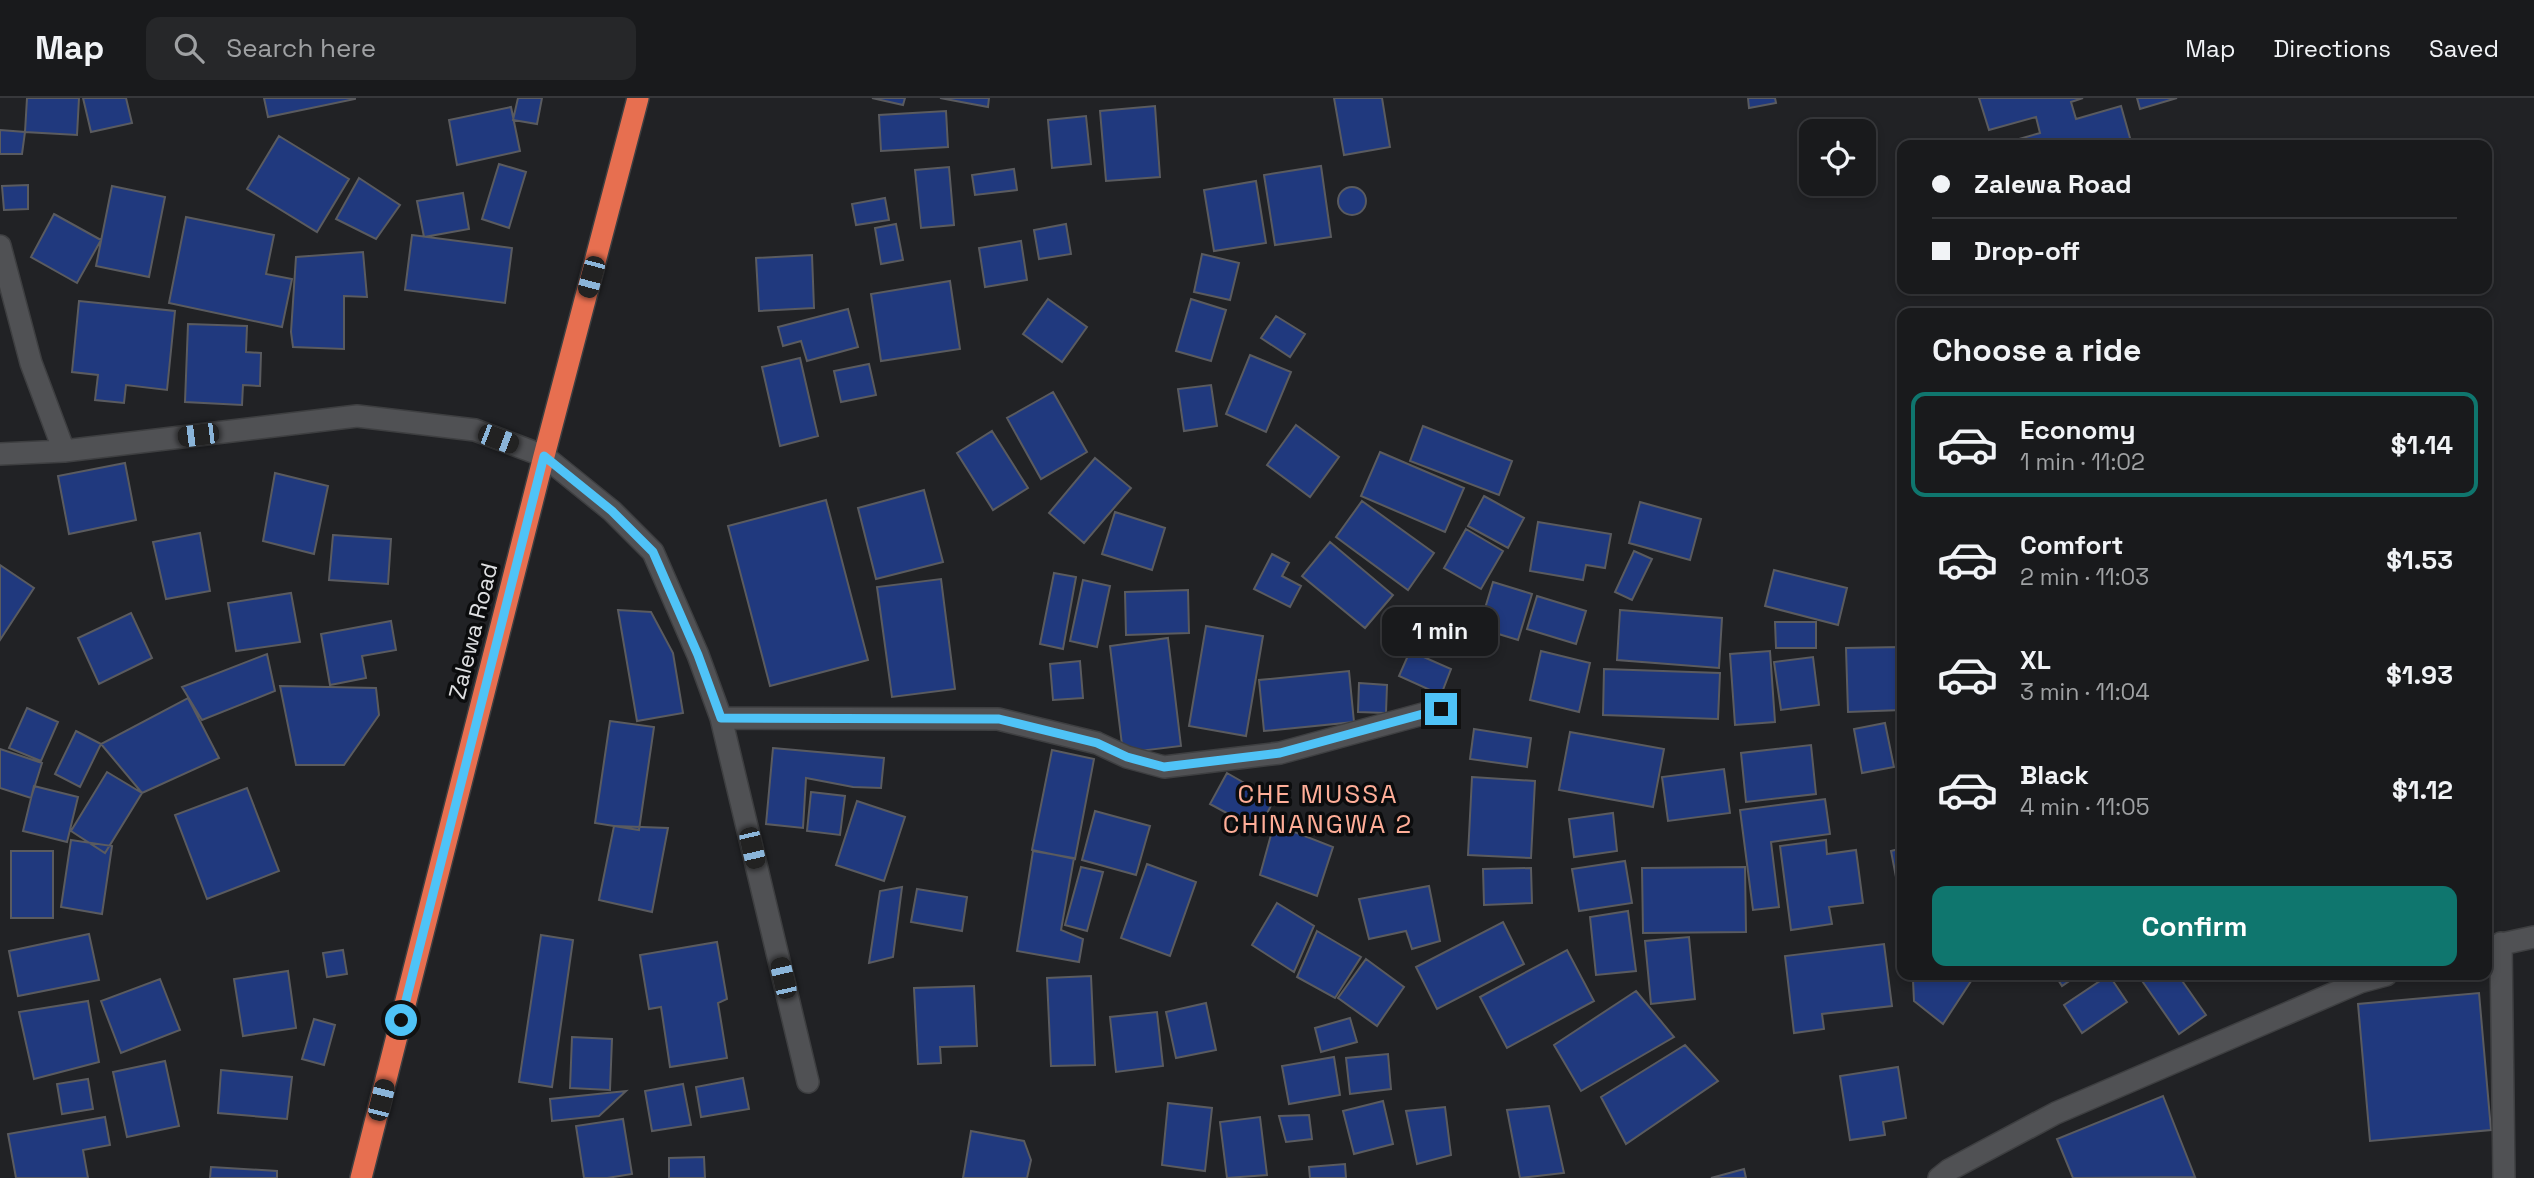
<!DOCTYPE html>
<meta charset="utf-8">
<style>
body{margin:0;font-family:"Space Grotesk",sans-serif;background:#262729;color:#f1f3f6;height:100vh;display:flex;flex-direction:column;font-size:26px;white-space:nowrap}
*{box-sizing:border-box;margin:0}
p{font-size:23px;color:#9fa1a3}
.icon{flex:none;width:38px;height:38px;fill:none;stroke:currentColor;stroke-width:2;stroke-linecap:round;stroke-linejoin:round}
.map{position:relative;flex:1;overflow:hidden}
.details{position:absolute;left:1897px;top:210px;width:595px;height:672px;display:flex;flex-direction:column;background:#191a1c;border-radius:14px;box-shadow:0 4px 10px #0003,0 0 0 2px #37383b}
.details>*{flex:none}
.banner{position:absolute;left:1897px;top:42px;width:595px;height:154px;border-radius:14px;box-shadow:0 4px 10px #0003,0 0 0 2px #37383b;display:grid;align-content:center;height:154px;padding:0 35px;background:#191a1c}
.buttons{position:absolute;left:1799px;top:21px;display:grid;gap:14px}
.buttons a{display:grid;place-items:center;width:77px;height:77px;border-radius:14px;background:#191a1c;box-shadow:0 4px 10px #0003,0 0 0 2px #37383b;font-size:35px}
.end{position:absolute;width:32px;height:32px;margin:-16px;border:9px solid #4fc3f7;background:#111;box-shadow:0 0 0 4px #111}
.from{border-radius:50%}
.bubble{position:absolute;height:49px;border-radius:14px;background:#191a1c;box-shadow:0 4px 10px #0003,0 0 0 2px #37383b;font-size:23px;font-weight:600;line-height:49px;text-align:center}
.car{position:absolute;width:21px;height:42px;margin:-21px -10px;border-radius:9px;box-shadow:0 0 5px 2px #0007;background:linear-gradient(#222 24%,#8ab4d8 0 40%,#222 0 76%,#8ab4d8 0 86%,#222 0)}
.banner b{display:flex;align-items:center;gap:24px;height:66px;font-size:26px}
.banner b+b{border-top:2px solid #37383b}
.banner i{width:18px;height:18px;background:#f1f3f6}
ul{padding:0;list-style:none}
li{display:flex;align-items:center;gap:21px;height:105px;margin:0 14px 10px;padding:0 21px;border:4px solid transparent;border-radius:14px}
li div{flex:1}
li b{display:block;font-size:26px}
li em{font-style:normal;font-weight:600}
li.selected{border-color:#0f766e}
li>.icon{width:63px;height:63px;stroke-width:1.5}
h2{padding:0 35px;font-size:32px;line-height:84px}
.primary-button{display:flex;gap:14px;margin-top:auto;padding:14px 35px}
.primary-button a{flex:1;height:80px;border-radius:14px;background:#0f766e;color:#fff;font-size:28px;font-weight:600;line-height:80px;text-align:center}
header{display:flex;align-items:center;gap:42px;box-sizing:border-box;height:98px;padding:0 35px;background:#191a1c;border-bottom:2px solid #37383b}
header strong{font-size:33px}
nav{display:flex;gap:38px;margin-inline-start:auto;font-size:24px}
.search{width:490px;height:63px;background:#262729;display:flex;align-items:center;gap:18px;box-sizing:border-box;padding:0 24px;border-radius:14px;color:#9fa1a3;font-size:26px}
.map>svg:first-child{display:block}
.building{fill:#20397e;stroke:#5a5b5f;stroke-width:2}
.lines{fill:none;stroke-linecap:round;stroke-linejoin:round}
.minor-casing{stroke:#3e3f41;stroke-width:24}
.highway-casing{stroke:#3e3f41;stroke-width:24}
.minor{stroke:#505154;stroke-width:21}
.highway{stroke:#e76f50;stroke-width:21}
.route{stroke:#4fc3f7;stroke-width:9}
.labels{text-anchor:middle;stroke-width:7;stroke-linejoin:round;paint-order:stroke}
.street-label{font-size:23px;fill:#dfe0e2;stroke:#0b0c0d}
.quarter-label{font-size:26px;letter-spacing:2px;fill:#ffae98;stroke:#0b0c0d}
</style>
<header>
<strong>Map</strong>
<div class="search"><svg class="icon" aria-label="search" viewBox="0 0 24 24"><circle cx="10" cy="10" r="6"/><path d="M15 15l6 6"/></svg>Search here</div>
<nav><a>Map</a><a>Directions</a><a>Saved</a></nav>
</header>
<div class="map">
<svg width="2534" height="1080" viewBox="0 0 2534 1080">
<rect width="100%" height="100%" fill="#212225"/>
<!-- building -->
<path class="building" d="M 27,0 L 79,0 L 77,37 L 25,34 Z
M 83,0 L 126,0 L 132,25 L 91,34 Z
M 264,0 L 355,0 L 355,1 L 268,19 Z
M 518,0 L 542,0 L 537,26 L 513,22 Z
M 872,0 L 905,0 L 903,7 Z
M 940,0 L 989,0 L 988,9 Z
M 1334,0 L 1382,0 L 1390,49 L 1344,57 Z
M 1775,0 L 1776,5 L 1749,10 L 1748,0 Z
M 1979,0 L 2083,0 L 2071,4 L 2076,21 L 2121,8 L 2132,47 L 2006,47 L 2005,45 L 2040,35 L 2036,19 L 1989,32 Z
M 2137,0 L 2177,0 L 2140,11 Z
M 1155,8 L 1160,79 L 1106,83 L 1100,13 Z
M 511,9 L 520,53 L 457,67 L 449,22 Z
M 946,13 L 948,49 L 881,53 L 879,17 Z
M 1086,18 L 1091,66 L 1052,70 L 1048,22 Z
M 0,32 L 25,34 L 22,56 L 0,56 Z
M 279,38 L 349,81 L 317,134 L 247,91 Z
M 499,66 L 526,74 L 509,130 L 482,121 Z
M 1321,68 L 1331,139 L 1275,147 L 1264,77 Z
M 949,69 L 954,127 L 921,130 L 915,72 Z
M 1014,71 L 1017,92 L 975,97 L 972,77 Z
M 359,80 L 400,107 L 376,141 L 336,121 Z
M 1256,83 L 1266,145 L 1214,153 L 1204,92 Z
M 28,87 L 28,111 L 4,112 L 2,88 Z
M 112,88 L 165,99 L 149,179 L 96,168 Z
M1338 103a14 14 0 1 1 28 0a14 14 0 1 1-28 0Z
M 463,95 L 469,131 L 424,139 L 417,103 Z
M 885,100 L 889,122 L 856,127 L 852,106 Z
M 54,116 L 101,142 L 77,185 L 31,159 Z
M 186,119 L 274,137 L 266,176 L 292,181 L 282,229 L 169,205 Z
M 896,126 L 903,162 L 881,166 L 875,130 Z
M 1066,126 L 1071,156 L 1039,161 L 1034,132 Z
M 412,137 L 512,150 L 505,205 L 405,192 Z
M 1021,143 L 1027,182 L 985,189 L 979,150 Z
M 363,154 L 367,199 L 344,198 L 344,251 L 293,249 L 291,234 L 296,159 Z
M 1202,156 L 1239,165 L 1230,202 L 1194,194 Z
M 812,157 L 814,210 L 759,213 L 756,160 Z
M 950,183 L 960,251 L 881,263 L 871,196 Z
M 1048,201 L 1087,229 L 1062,264 L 1023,236 Z
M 1191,201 L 1226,212 L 1211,263 L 1176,253 Z
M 79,203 L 175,213 L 167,292 L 126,287 L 124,305 L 95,302 L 98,277 L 72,274 Z
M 848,211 L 858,249 L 807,263 L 801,243 L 783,248 L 778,229 Z
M 1276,218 L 1305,236 L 1290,259 L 1261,240 Z
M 188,226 L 247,228 L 246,254 L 261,255 L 260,288 L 243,287 L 242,307 L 185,304 Z
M 1250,257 L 1291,274 L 1266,334 L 1226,316 Z
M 800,260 L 818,338 L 780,348 L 762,269 Z
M 869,266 L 876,297 L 841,304 L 834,273 Z
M 1211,287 L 1217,328 L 1184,333 L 1178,291 Z
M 1053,294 L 1087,354 L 1041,381 L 1007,320 Z
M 1296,327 L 1339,359 L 1310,399 L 1267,367 Z
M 1423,328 L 1512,363 L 1499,397 L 1410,363 Z
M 992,333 L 1028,390 L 993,412 L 957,355 Z
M 1380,354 L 1464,390 L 1445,434 L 1361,398 Z
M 1095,360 L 1131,390 L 1084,445 L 1049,415 Z
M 125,365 L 136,422 L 69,436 L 58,378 Z
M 275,375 L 328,388 L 314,456 L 263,443 Z
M 924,392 L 943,464 L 876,481 L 858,410 Z
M 1484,398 L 1524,420 L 1508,450 L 1468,428 Z
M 826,402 L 868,562 L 770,588 L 728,428 Z
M 1362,403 L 1434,455 L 1408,492 L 1336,439 Z
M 1640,404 L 1701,421 L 1690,462 L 1629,445 Z
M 1115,414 L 1165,430 L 1152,472 L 1102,456 Z
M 1538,424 L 1611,436 L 1605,470 L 1586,467 L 1583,482 L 1530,473 Z
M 1466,431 L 1503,453 L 1481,491 L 1444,470 Z
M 200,435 L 210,493 L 166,501 L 153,444 Z
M 333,437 L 391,441 L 388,486 L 329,482 Z
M 1330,444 L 1393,497 L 1365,530 L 1302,478 Z
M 1634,453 L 1652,461 L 1632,502 L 1615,494 Z
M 1272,456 L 1289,465 L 1282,478 L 1301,488 L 1290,509 L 1254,491 Z
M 0,467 L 34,490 L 0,542 Z
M 1774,472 L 1847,490 L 1838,527 L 1765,508 Z
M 1054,475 L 1076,479 L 1063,551 L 1040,546 Z
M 941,481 L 955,591 L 892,599 L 877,489 Z
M 1083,482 L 1110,488 L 1097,549 L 1070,543 Z
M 1493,484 L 1532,496 L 1518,542 L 1479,530 Z
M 1188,492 L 1189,535 L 1126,537 L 1125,494 Z
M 291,495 L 300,544 L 236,553 L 228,505 Z
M 1537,498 L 1586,513 L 1576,546 L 1527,531 Z
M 618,512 L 651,514 L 673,555 L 683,615 L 637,623 Z
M 1620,512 L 1722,520 L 1719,570 L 1617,562 Z
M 131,515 L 152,560 L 99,586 L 78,540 Z
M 391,523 L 396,552 L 362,558 L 366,580 L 330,587 L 321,536 Z
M 1775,524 L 1816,524 L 1816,550 L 1776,550 Z
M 1206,528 L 1263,538 L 1246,638 L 1189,628 Z
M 1168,540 L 1181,648 L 1123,655 L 1110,548 Z
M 1900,549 L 1902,612 L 1848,614 L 1846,550 Z
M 1410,553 L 1451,571 L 1441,597 L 1399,578 Z
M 1541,553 L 1590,565 L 1579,614 L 1530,602 Z
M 1770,553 L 1775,624 L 1735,627 L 1730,556 Z
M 267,556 L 275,593 L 202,622 L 182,589 Z
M 1813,559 L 1819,607 L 1781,612 L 1774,564 Z
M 1080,563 L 1083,600 L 1053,602 L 1050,566 Z
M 1604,571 L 1720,575 L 1718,621 L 1603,617 Z
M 1349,573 L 1354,624 L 1264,633 L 1259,582 Z
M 1359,585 L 1387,587 L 1386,615 L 1358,614 Z
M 280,588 L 376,590 L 379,617 L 344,667 L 296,667 Z
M 188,600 L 219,660 L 142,695 L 101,646 Z
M 27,610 L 58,624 L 41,663 L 9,650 Z
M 610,623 L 654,629 L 639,732 L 595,725 Z
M 1885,625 L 1894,669 L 1862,675 L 1854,631 Z
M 1474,631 L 1531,640 L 1527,669 L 1470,661 Z
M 76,633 L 101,646 L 80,689 L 55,676 Z
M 1570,634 L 1664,651 L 1653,709 L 1559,692 Z
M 1811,647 L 1816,696 L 1746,704 L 1741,655 Z
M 773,650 L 884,660 L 881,690 L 853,689 L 806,680 L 803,730 L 766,726 Z
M 0,651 L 42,665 L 31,700 L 0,690 Z
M 1052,652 L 1094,661 L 1075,761 L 1032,752 Z
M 1724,671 L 1730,715 L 1668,723 L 1662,679 Z
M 107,674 L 142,695 L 105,755 L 71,733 Z
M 1227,675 L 1274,702 L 1258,732 L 1210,706 Z
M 1472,679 L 1535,683 L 1531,760 L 1468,757 Z
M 34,688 L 78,699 L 67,744 L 23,733 Z
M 247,690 L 279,773 L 207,801 L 175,717 Z
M 811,694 L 845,698 L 840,737 L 807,733 Z
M 1825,701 L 1830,736 L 1771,744 L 1779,809 L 1753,812 L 1740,712 Z
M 857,703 L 905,719 L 884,783 L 836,767 Z
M 1095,713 L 1150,728 L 1136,777 L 1082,762 Z
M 1613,715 L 1617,753 L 1574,759 L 1569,721 Z
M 1274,726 L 1333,749 L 1317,798 L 1260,777 Z
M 614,728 L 668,730 L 652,814 L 599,802 Z
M 71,742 L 112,748 L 102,816 L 61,809 Z
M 1826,742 L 1827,756 L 1856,752 L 1863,805 L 1829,809 L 1832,826 L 1791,832 L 1780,748 Z
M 1902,750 L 1902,799 L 1900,800 L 1891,753 Z
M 11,753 L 53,753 L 53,820 L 11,820 Z
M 1033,753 L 1074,760 L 1061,832 L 1083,841 L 1079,864 L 1017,853 Z
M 1625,763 L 1632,805 L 1579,813 L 1572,771 Z
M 1147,766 L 1196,784 L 1170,858 L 1121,840 Z
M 1081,769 L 1103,774 L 1087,833 L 1065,827 Z
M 1745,769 L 1746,834 L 1643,835 L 1642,770 Z
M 1531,770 L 1532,805 L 1484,807 L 1483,771 Z
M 1429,788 L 1440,843 L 1412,851 L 1406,833 L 1369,841 L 1359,801 Z
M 902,789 L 893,859 L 869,865 L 880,793 Z
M 917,791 L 967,799 L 962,833 L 911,824 Z
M 1277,805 L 1314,828 L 1294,874 L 1252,847 Z
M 1628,813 L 1636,873 L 1596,877 L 1590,819 Z
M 1503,824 L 1524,866 L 1437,911 L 1416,869 Z
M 1317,833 L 1361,859 L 1335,900 L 1297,879 Z
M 89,836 L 99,882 L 18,898 L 9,853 Z
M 541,837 L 573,842 L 552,989 L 519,984 Z
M 1689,839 L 1695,901 L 1651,906 L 1645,843 Z
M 717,844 L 727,901 L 718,905 L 727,960 L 670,969 L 661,909 L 649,911 L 640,857 Z
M 1884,846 L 1892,908 L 1822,916 L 1824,931 L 1794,935 L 1785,858 Z
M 343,852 L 347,876 L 327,879 L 323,855 Z
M 1567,852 L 1594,903 L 1507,950 L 1480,899 Z
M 1366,861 L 1404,889 L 1377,928 L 1338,900 Z
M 288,873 L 296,930 L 243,938 L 234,881 Z
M 1917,877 L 1968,877 L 1973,880 L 1943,926 L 1914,903 L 1913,882 Z
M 2055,877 L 2078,877 L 2062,888 Z
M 2109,877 L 2127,904 L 2082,935 L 2064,907 Z
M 2138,877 L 2178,877 L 2206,917 L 2179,936 Z
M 1091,878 L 1095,967 L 1051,968 L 1047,880 Z
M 160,881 L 180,932 L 121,955 L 101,903 Z
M 974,888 L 977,948 L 940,949 L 941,965 L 918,966 L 914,890 Z
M 1636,893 L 1674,939 L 1581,993 L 1554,947 Z
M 2479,895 L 2491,1032 L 2370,1043 L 2358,906 Z
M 88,903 L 99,964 L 34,981 L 19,914 Z
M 1206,905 L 1216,952 L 1176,960 L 1166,914 Z
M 1157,914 L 1163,968 L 1116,974 L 1110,919 Z
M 1350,920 L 1357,944 L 1321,954 L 1315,930 Z
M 314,921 L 335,927 L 324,967 L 302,961 Z
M 572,939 L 612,941 L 610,992 L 570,990 Z
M 1685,947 L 1718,983 L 1626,1046 L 1601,999 Z
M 1388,956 L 1391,991 L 1350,996 L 1346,960 Z
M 1334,959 L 1340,997 L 1289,1006 L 1282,968 Z
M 165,963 L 179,1028 L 127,1039 L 113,974 Z
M 1898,969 L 1906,1020 L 1883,1024 L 1885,1037 L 1850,1042 L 1840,978 Z
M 221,972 L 292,979 L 287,1021 L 218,1015 Z
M 743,980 L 749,1011 L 701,1019 L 696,989 Z
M 88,981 L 93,1011 L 62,1016 L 57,986 Z
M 683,986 L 691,1027 L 652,1033 L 645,993 Z
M 626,993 L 599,1018 L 552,1023 L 550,1001 Z
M 2163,998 L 2195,1079 L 2073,1080 L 2057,1041 Z
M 1383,1003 L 1393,1046 L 1354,1056 L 1343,1013 Z
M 1168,1005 L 1212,1010 L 1205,1073 L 1162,1067 Z
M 1549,1008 L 1564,1075 L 1520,1080 L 1507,1012 Z
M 1445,1009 L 1451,1057 L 1417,1066 L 1406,1013 Z
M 1309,1017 L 1312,1041 L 1286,1044 L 1279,1018 Z
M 105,1019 L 110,1047 L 83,1052 L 88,1080 L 16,1080 L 8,1036 Z
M 1260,1019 L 1267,1077 L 1227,1080 L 1220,1024 Z
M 623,1021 L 632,1076 L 607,1080 L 584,1080 L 576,1028 Z
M 971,1033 L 1024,1043 L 1031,1062 L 1027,1080 L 963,1080 Z
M 704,1059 L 705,1080 L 669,1080 L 669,1060 Z
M 1345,1066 L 1346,1080 L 1310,1080 L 1309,1069 Z
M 211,1069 L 277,1073 L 277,1080 L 210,1080 Z
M 1744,1071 L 1746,1080 L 1711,1080 Z"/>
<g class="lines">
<defs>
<path id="minor" d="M 0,148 L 31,265 L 64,353
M 0,356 L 64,353 L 357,318 L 475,332 L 544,358 L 612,413 L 653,454 L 698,557 L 721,620 L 808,984
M 721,620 L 998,621 L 1097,645 L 1127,659 L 1164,669 L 1280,655 L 1441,611
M 2501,845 L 2504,1080
M 2488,849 L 2534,839
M 1939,1080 L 1949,1072 L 2056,1015 L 2360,884 L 2386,877"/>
<path id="highway" d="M 361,1080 L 544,358 L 638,0"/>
</defs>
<!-- minor casing -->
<use href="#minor" class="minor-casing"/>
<!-- highway casing -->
<use href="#highway" class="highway-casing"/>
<!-- minor -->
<use href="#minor" class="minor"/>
<!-- highway -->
<use href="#highway" class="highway"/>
</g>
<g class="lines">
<!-- route -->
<path class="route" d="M 401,922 L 544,358 L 612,413 L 653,454 L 698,557 L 721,620 L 999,621 L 1097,645 L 1127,659 L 1164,669 L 1280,655 L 1441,611"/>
</g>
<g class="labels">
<!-- street labels -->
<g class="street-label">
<text transform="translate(473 533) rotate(-76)" y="8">Zalewa Road</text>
</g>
<!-- quarter labels -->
<g class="quarter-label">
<text x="1318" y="705">CHE MUSSA<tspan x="1318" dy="30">CHINANGWA 2</tspan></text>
</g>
</g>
</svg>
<div class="buttons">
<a><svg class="icon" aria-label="locate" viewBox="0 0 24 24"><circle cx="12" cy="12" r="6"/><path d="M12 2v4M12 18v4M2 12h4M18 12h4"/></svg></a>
</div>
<i class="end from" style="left:401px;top:922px"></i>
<i class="end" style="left:1441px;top:611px"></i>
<div class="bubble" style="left:1382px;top:509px;width:116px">1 min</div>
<i class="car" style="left:591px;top:179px;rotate:195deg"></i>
<i class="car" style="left:198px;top:337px;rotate:263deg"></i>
<i class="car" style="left:498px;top:341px;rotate:111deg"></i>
<i class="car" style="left:752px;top:750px;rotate:167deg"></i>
<i class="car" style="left:783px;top:880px;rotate:347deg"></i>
<i class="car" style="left:381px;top:1002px;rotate:14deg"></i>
<div class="banner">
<b><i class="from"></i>Zalewa Road</b>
<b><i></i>Drop-off</b>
</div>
<section class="details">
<h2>Choose a ride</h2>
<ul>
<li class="selected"><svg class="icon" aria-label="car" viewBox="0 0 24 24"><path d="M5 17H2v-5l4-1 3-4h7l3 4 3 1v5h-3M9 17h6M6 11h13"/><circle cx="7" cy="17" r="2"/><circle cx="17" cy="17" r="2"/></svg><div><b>Economy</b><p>1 min · 11:02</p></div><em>$1.14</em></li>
<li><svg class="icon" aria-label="car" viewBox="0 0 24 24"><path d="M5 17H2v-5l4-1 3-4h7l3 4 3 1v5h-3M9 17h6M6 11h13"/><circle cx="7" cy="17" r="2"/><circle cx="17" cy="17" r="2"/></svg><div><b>Comfort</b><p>2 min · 11:03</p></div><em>$1.53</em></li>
<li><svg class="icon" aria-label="car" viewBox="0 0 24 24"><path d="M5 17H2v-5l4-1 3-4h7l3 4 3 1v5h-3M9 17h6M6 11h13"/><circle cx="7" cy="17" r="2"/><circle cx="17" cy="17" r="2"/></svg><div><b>XL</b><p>3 min · 11:04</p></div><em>$1.93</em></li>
<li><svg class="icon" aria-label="car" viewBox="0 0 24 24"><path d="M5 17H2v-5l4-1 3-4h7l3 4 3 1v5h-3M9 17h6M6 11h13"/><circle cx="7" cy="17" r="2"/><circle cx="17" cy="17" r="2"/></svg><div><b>Black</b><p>4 min · 11:05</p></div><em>$1.12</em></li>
</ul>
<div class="primary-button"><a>Confirm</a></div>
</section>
</div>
